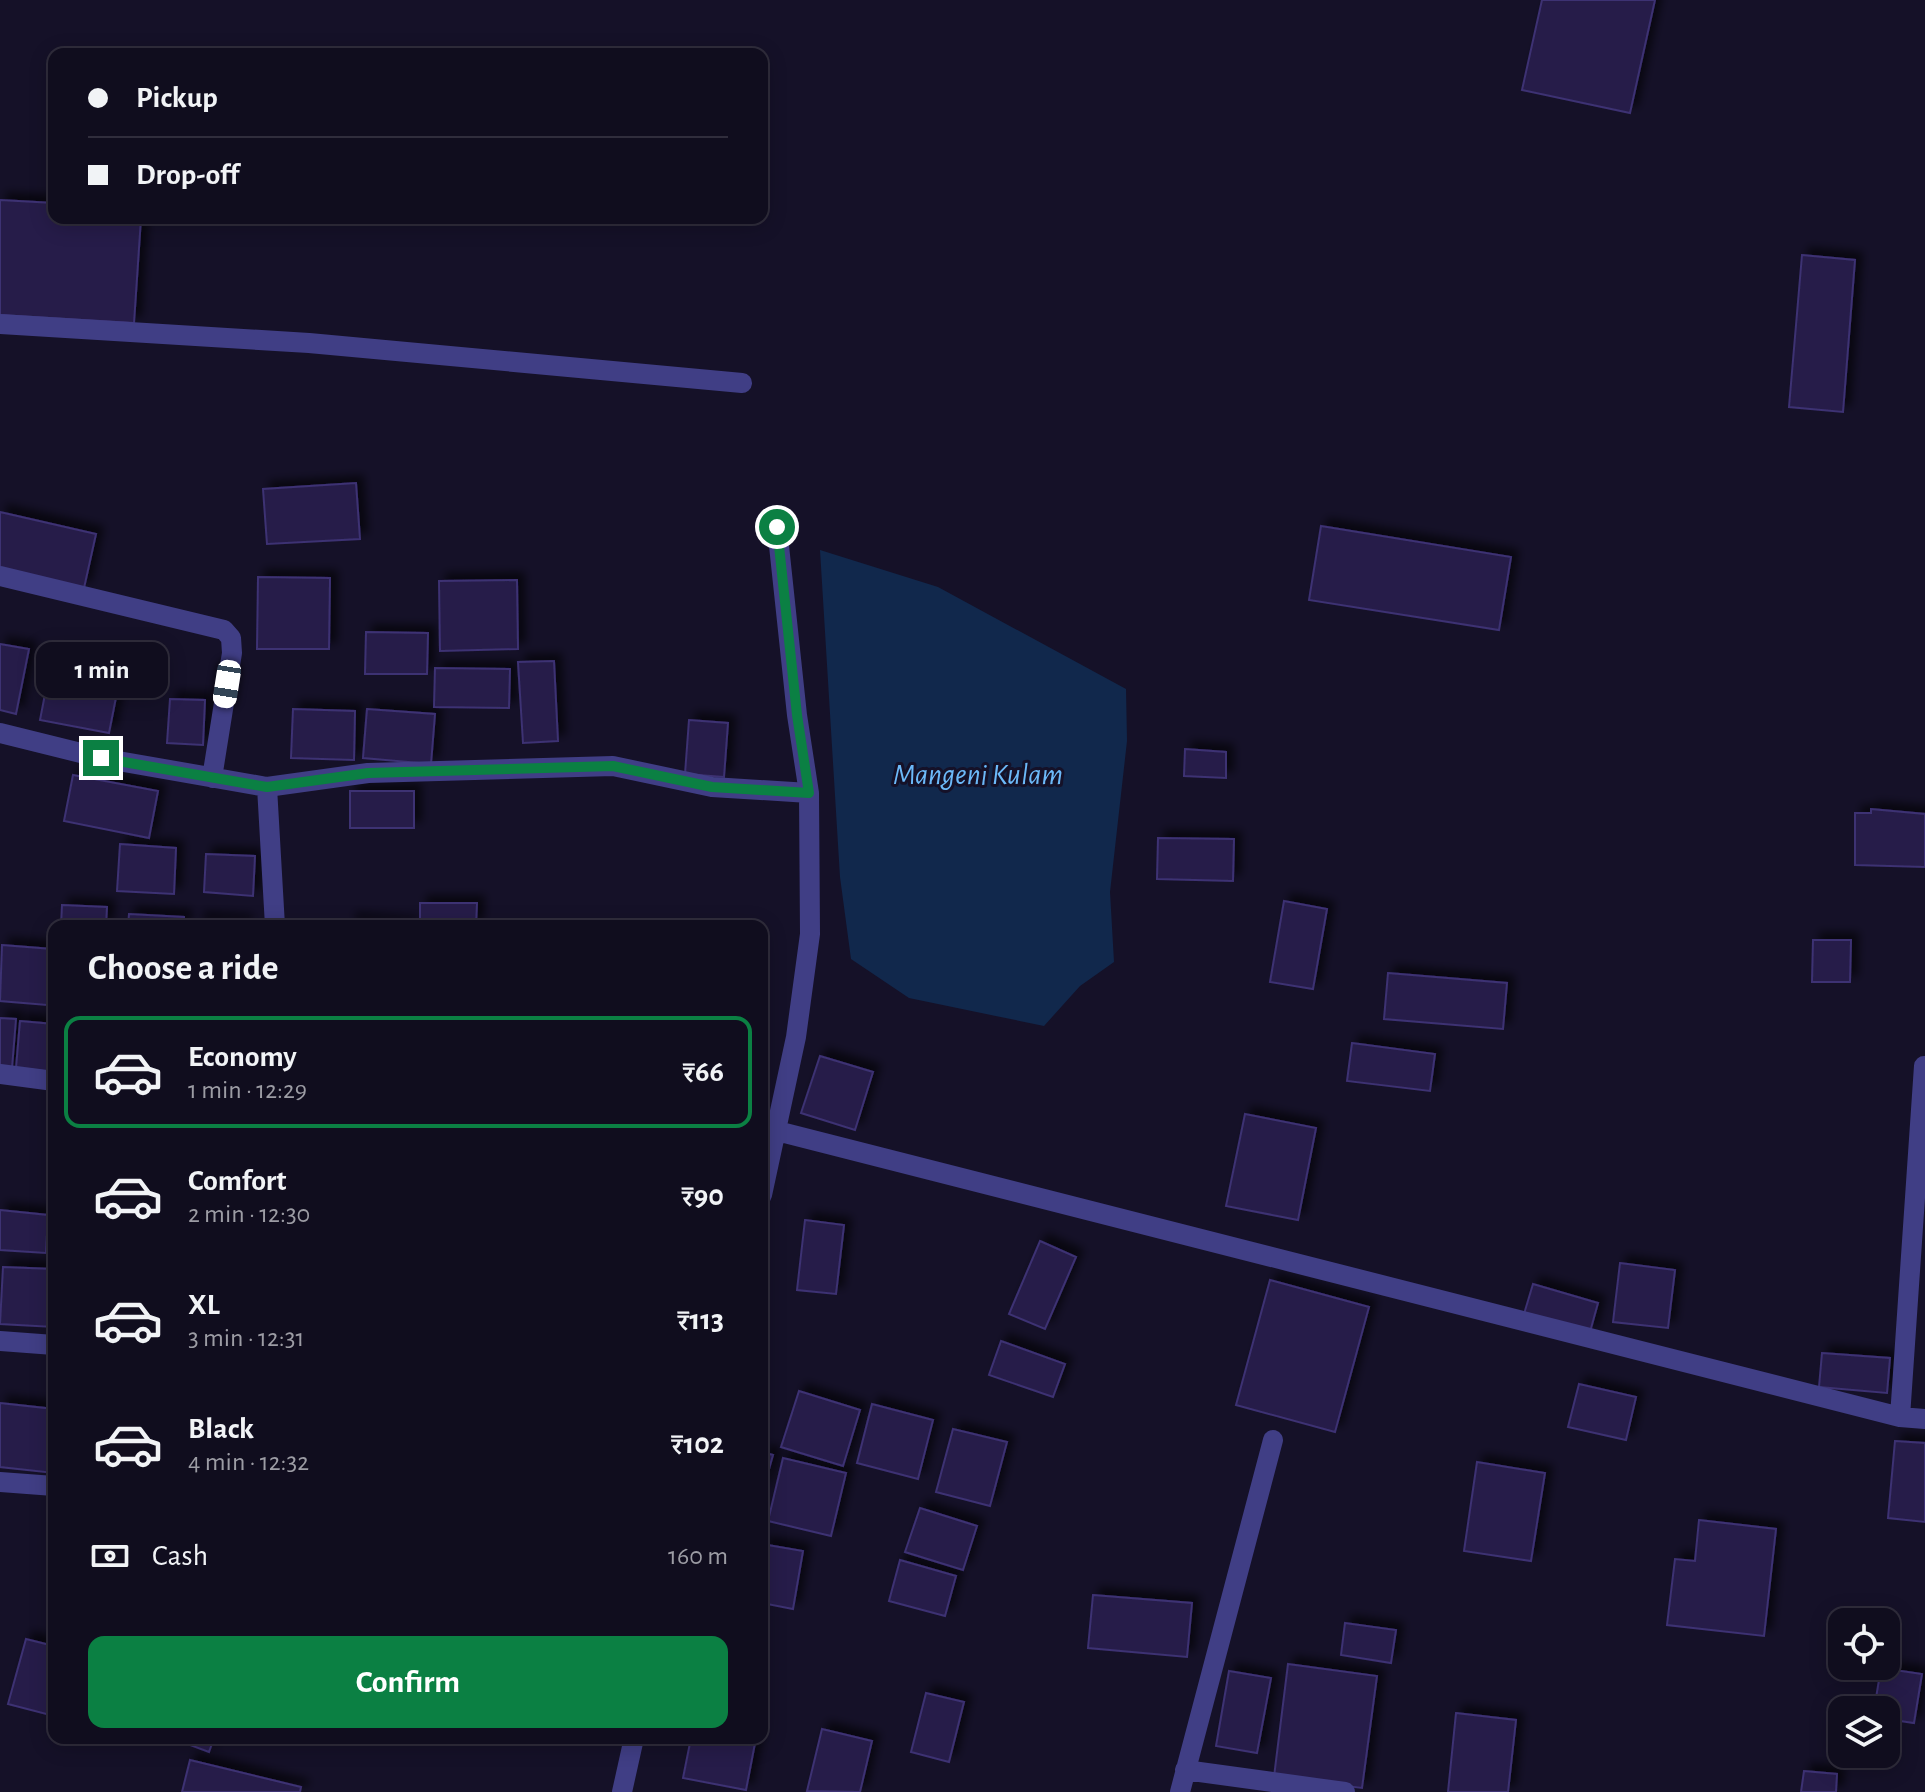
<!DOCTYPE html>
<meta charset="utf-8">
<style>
body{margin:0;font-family:"Alegreya Sans",sans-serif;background:#1e1b2b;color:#f1f3f6;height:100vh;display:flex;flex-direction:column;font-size:30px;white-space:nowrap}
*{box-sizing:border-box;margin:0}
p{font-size:26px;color:#9c9ca4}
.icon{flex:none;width:44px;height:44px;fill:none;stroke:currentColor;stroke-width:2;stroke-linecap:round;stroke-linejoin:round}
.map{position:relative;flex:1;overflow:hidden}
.details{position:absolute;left:48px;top:920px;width:720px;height:824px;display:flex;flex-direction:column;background:#100d1e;border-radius:16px;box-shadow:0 4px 20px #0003,0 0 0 2px #302d3c}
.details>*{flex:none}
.banner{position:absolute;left:48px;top:48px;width:720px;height:176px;border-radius:16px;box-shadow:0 4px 20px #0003,0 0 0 2px #302d3c;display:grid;align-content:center;height:176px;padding:0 40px;background:#100d1e}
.controls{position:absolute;left:1828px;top:1608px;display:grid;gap:16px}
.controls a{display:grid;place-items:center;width:72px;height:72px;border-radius:16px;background:#100d1e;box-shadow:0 4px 20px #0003,0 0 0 2px #302d3c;font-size:40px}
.end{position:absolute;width:36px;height:36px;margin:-18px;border:10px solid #0b8043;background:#fff;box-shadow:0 0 0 4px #fff}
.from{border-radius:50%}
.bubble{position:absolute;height:56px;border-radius:16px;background:#100d1e;box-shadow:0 4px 20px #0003,0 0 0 2px #302d3c;font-size:26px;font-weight:700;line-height:56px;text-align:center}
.car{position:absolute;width:24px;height:48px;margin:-24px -12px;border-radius:10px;box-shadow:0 0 6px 2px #0007;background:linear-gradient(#fff 24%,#345 0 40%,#fff 0 76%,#345 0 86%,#fff 0)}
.banner b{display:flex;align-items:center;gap:28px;height:76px;font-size:30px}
.banner b+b{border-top:2px solid #302d3c}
.banner i{width:20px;height:20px;background:#f1f3f6}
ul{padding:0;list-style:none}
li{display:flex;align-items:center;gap:24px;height:112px;margin:0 16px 12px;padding:0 24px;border:4px solid transparent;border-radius:16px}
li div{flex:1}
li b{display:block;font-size:30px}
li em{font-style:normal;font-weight:700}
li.on{border-color:#0b8043}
li>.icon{width:72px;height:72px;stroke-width:1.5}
h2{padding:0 40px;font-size:36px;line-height:96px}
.pay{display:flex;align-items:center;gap:20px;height:88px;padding:0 40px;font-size:30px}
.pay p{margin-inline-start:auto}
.button{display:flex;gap:16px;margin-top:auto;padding:16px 40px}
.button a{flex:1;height:92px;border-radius:16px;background:#0b8043;color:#fff;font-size:32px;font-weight:700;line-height:92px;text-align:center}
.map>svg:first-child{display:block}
.water{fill:#11284c}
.building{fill:#261e48;stroke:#3d3173;stroke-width:2;filter:url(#shadow)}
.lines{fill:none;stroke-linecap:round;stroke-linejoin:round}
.minor{stroke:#403e85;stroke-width:20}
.route{stroke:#0b8043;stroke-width:10}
.labels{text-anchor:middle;stroke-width:6;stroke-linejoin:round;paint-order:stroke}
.water-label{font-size:30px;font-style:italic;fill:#6cb9f9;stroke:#151128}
</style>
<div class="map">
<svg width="1925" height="1792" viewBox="0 0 1925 1792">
<defs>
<filter id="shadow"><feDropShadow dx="7" dy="-7" stdDeviation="4" flood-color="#0009"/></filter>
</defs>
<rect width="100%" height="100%" fill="#151128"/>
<!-- water -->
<path class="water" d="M 820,550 L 938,587 L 1126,689 L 1127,741 L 1110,892 L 1114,962 L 1080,986 L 1044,1026 L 909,998 L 851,959 L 840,877 Z"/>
<!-- building -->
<path class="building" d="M 1542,0 L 1655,0 L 1630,113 L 1522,90 Z
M 0,200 L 54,203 L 54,218 L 141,218 L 134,323 L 0,315 Z
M 1802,255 L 1855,260 L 1843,412 L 1789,407 Z
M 356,483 L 360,539 L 267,544 L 263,489 Z
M 0,512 L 96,534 L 84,588 L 0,569 Z
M 1321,526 L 1511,557 L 1499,630 L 1309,600 Z
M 258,577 L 330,578 L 329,649 L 257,649 Z
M 517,580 L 518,649 L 440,651 L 439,581 Z
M 366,632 L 428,633 L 427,674 L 365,674 Z
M 0,644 L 29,649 L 16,714 L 0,710 Z
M 52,658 L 121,672 L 109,733 L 40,720 Z
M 554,661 L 558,741 L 523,743 L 518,662 Z
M 435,668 L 510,669 L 509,708 L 434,707 Z
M 170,699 L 205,700 L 203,745 L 167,743 Z
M 293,709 L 355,711 L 354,760 L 291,758 Z
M 367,709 L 435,714 L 431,764 L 363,758 Z
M 689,720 L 728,723 L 724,777 L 685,774 Z
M 1185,749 L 1226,752 L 1226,778 L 1184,776 Z
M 73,775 L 158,791 L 149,838 L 64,821 Z
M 350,791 L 414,791 L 414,828 L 350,828 Z
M 1871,809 L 1925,814 L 1925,867 L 1855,865 L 1855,813 L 1871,813 Z
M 1158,838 L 1234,839 L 1233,881 L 1157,879 Z
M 120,844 L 176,848 L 174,894 L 117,891 Z
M 206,854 L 255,856 L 253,896 L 204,892 Z
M 1284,901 L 1327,909 L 1313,989 L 1270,982 Z
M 420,903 L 477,903 L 476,926 L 420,926 Z
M 62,905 L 107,907 L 106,926 L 61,926 Z
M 129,914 L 184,917 L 184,926 L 128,926 Z
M 198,919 L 245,922 L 245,926 L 197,926 Z
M 349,920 L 410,924 L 409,926 L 349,926 Z
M 1813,940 L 1851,940 L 1850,982 L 1812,982 Z
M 2,945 L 52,949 L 47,1005 L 0,1001 Z
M 1388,973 L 1507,983 L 1503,1029 L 1384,1019 Z
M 0,1018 L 16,1019 L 12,1068 L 0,1068 Z
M 20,1021 L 54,1024 L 54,1072 L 16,1068 Z
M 1352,1043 L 1435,1054 L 1430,1091 L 1347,1081 Z
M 820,1056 L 873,1072 L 855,1130 L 801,1113 Z
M 1245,1114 L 1316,1128 L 1298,1220 L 1226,1206 Z
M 0,1210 L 48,1215 L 46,1253 L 0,1250 Z
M 805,1220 L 844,1225 L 836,1294 L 797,1290 Z
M 1040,1241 L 1076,1257 L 1045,1329 L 1009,1314 Z
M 1620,1263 L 1675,1270 L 1668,1328 L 1613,1322 Z
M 3,1267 L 54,1269 L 54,1327 L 0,1324 Z
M 1270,1280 L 1369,1307 L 1335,1432 L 1236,1405 Z
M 1533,1284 L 1598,1303 L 1590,1332 L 1524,1314 Z
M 1001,1341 L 1065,1364 L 1053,1397 L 989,1375 Z
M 1822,1353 L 1890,1358 L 1887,1393 L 1819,1387 Z
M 1579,1384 L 1636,1397 L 1626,1440 L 1568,1427 Z
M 799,1391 L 860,1410 L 843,1466 L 781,1447 Z
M 0,1403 L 54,1409 L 54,1473 L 0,1467 Z
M 872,1404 L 933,1420 L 918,1479 L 857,1463 Z
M 953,1429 L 1007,1442 L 990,1506 L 936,1492 Z
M 1895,1441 L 1925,1443 L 1925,1522 L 1888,1518 Z
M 762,1452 L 773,1455 L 762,1494 Z
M 783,1458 L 846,1473 L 831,1536 L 768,1521 Z
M 1477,1462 L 1545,1473 L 1531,1561 L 1464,1551 Z
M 920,1508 L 977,1526 L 963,1570 L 905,1552 Z
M 1699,1520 L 1776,1529 L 1764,1636 L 1667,1625 L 1675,1559 L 1695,1561 Z
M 762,1544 L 803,1551 L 793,1609 L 762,1603 Z
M 900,1560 L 956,1576 L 945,1616 L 889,1601 Z
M 1093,1595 L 1192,1603 L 1187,1657 L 1088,1648 Z
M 1345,1623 L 1396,1630 L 1391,1663 L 1341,1655 Z
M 26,1639 L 54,1646 L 54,1716 L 8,1704 Z
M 1288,1664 L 1377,1676 L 1362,1788 L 1274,1777 Z
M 1881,1668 L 1922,1674 L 1914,1723 L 1886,1719 L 1886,1710 L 1874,1710 Z
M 1229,1671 L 1271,1678 L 1257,1753 L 1216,1746 Z
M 926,1693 L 964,1702 L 949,1762 L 911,1752 Z
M 1456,1713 L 1516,1720 L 1508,1792 L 1448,1792 Z
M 822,1729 L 872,1741 L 860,1792 L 807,1791 Z
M 180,1738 L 214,1738 L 209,1752 L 179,1741 Z
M 691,1738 L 756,1738 L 746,1790 L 683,1778 Z
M 190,1760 L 301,1787 L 300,1792 L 182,1792 Z
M 1804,1771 L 1837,1774 L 1836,1792 L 1801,1792 Z"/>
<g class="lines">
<!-- minor -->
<path class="minor" d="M 0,324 L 309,343 L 742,383
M 0,576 L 224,630 L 231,638 L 232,653 L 212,778
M 0,733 L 101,758 L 267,787 L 368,773 L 613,766 L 712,787 L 809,793
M 267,787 L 275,926
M 0,1074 L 54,1081
M 777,1131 L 1900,1417 L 1925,1419
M 762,1195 L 796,1037 L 810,934 L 809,793 L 797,715 L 777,527
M 0,1341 L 54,1345
M 1900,1417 L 1924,1066
M 0,1482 L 54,1486
M 1185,1770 L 1345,1792
M 622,1792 L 634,1738
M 1180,1792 L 1273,1440"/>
</g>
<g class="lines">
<!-- route -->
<path class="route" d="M 101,758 L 267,787 L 368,773 L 613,766 L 712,787 L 809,793 L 797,715 L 777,527"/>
</g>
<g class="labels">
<!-- water labels -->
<g class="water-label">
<text x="978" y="784">Mangeni Kulam</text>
</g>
</g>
</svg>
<div class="controls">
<a><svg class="icon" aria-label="locate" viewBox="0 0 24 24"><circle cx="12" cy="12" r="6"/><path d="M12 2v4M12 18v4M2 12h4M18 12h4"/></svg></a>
<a><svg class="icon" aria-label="layers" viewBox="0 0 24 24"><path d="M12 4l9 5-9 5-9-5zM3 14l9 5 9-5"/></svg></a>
</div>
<i class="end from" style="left:777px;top:527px"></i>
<i class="end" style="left:101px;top:758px"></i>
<div class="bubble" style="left:36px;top:642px;width:132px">1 min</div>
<i class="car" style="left:227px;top:684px;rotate:189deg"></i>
<div class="banner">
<b><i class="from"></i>Pickup</b>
<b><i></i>Drop-off</b>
</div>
<section class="details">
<h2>Choose a ride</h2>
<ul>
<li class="on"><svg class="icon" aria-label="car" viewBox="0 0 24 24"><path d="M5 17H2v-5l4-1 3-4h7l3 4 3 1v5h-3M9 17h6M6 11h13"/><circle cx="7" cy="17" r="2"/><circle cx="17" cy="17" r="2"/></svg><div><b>Economy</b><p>1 min · 12:29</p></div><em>₹66</em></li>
<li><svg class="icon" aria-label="car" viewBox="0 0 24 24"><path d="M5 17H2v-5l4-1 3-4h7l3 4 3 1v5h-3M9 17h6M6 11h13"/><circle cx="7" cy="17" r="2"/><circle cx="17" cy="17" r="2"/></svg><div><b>Comfort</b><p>2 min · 12:30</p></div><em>₹90</em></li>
<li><svg class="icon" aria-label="car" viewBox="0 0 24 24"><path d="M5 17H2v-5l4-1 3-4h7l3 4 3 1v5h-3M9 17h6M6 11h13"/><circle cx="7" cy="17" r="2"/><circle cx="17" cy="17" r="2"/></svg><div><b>XL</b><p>3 min · 12:31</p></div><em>₹113</em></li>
<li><svg class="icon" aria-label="car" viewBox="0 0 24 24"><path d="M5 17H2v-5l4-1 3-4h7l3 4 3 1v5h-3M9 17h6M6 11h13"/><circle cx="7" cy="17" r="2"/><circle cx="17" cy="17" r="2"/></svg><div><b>Black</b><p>4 min · 12:32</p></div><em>₹102</em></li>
</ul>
<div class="pay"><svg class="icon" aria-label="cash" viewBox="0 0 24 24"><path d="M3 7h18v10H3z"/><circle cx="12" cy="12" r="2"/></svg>Cash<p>160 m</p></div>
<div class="button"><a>Confirm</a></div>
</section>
</div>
